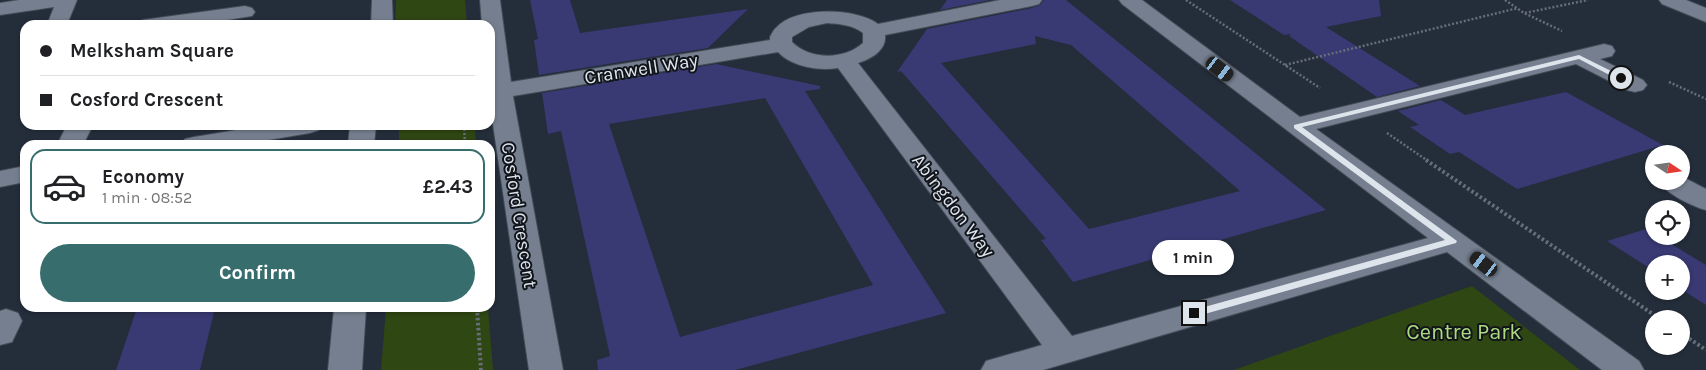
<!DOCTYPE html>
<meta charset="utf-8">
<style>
body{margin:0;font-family:Karla,sans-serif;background:#f6f6f6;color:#202124;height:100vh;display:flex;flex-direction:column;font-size:19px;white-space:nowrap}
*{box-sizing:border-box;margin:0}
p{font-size:16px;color:#757577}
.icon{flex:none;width:28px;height:28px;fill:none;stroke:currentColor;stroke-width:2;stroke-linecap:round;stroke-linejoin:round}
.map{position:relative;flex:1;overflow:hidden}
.drawer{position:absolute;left:20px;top:140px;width:475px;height:172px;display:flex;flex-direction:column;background:#fff;border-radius:15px;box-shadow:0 1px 4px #0004}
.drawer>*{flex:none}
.hud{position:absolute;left:20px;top:20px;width:475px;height:110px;border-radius:15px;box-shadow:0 1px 4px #0004;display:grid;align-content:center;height:110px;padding:0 20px;background:#fff}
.needle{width:32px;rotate:103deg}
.fabs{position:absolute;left:1645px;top:145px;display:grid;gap:10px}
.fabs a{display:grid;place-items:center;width:45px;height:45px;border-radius:50%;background:#fff;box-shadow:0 1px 4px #0004;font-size:25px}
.end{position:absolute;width:22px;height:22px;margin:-11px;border:6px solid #dee4ec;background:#111;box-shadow:0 0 0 2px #111}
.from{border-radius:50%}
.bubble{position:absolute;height:35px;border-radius:18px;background:#fff;box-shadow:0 1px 4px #0004;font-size:16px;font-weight:700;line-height:35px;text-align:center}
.car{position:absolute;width:15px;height:30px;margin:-15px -8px;border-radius:6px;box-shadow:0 0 4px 1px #0007;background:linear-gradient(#222 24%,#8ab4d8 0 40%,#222 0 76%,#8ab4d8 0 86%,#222 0)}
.hud b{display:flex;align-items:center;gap:18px;height:48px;font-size:19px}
.hud b+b{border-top:1px solid #e0e0e0}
.hud i{width:12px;height:12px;background:#202124}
ul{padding:9px 0 0;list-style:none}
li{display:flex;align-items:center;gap:15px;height:75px;margin:0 10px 8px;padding:0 10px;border:2px solid transparent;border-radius:15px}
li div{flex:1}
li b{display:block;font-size:19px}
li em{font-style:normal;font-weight:700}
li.on{border-color:#376e6d}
li>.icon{width:45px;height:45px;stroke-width:1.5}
.primary-button{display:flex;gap:10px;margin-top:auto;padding:10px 20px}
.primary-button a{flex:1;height:58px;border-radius:30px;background:#376e6d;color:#fff;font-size:20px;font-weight:700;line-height:58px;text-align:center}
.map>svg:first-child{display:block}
.green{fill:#2f4712}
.building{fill:#393973;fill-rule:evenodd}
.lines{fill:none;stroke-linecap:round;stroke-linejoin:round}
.minor-casing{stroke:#434b56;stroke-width:2}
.path-far1{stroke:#666e79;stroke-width:2.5;stroke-dasharray:2 2;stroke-linecap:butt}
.path{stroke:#666e79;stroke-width:4;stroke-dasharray:2.5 2.5;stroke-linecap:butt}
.minor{fill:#757f8f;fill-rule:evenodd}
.route{fill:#dee4ec}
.labels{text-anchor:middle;stroke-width:4;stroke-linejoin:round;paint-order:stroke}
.street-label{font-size:19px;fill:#dee4ec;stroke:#11151b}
.near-park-label{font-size:22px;fill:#adda80;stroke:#11151b}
</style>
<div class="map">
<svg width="1706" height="370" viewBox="0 0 1706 370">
<rect width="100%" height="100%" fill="#242d3a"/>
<!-- green -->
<path class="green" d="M 396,0 L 465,0 L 467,25 L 395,25 Z
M 399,125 L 475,125 L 476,145 L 399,145 Z
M 1472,286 L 1580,370 L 1234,370 Z
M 386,308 L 488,308 L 493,370 L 381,370 Z"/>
<!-- building -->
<path class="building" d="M 530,0 L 570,0 L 580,33 L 748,9 L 708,48 L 539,75 L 534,40 L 538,39 Z
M 947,0 L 990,0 L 940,10 Z
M 1044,0 L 1066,0 L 1326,210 L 1073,282 L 1041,240 L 1046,239 L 901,71 L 897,72 L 927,29 L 1032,8 L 1040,5 ZM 1035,36 L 1071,45 L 1240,191 L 1089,229 L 941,63 L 1036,44 Z
M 1230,0 L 1379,0 L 1381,16 L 1326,27 L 1420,86 L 1377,97 L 1289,36 L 1291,34 L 1284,35 Z
M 716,64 L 820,86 L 820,89 L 805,91 L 946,313 L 735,370 L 598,370 L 597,360 L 610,356 L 561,131 L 548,134 L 542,93 ZM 765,98 L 873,285 L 680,337 L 609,124 Z
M 1566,92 L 1663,145 L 1517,189 L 1459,152 L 1450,154 L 1410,127 L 1419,125 L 1398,111 L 1441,100 L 1465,115 Z
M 1646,229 L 1654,233 L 1654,236 L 1658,236 L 1706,265 L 1706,305 L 1681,289 L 1681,264 L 1654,264 L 1654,271 L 1607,241 Z
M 137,308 L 215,308 L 200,370 L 116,370 Z"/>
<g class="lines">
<defs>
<path id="minor" d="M 19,0 L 77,0 L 68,22 L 71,25 L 47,25 L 54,7 L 0,15 L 0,3 Z
M 372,0 L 392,0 L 393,25 L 371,25 Z
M 480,0 L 500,0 L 511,82 L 770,40 L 770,37 C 772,33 774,29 777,27 C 797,6 856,8 878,24 L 1000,0 L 1042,0 L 1039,4 L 1032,6 L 885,35 C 887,50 871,59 858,63 L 1072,336 L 1428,238 L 1122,4 L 1119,0 L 1142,0 L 1300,117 L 1604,44 L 1612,46 L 1615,51 L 1612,56 L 1600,59 L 1643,80 L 1647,85 L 1643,90 L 1635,92 L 1627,90 L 1576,64 L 1316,129 L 1639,361 L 1644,370 L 1602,370 L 1447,252 L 1043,370 L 981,370 L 986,361 L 1042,345 L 838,68 C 819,71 792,67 778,52 L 513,96 L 563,370 L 529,370 L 490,104 L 490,25 L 482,25 ZM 827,23 C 840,24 853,25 863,33 L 863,43 C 844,60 810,60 792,42 L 792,37 L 809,27 Z
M 1659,0 L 1686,0 L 1706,8 L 1706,22 L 1662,4 Z
M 245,6 L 252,8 L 255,12 L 252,16 L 196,25 L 139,25 L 142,20 L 150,19 Z
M 67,125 L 93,125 L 83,145 L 57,145 Z
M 266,125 L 323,125 L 319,130 L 310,133 L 239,145 L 181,145 L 185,139 L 194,137 Z
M 350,125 L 376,125 L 374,145 L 348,145 Z
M 25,166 L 25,182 L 0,187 L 0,171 Z
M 1681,176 L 1706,189 L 1706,210 C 1691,206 1667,194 1658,181 L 1681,181 Z
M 334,308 L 366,308 L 362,370 L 328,370 Z
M 6,309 L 18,313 L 22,321 L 12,342 L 0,345 L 0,311 Z"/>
</defs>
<!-- minor casing -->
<use href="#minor" class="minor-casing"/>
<!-- path-far1 -->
<path class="path-far1" d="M 1186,0 L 1320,88
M 1505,0 L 1524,13 L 1562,31
M 1525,13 L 1588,0
M 1285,65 L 1518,8
M 1669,82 L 1706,99
M 464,125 L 465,145
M 1387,133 L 1428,161"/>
<!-- path -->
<path class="path" d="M 1426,160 L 1660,319
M 477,308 L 481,370
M 1681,333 L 1706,350"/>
<!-- minor -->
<use href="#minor" class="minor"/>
</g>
<!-- route -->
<path class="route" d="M 1579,55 L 1625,78 L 1619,80 L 1579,59 L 1302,127 L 1457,241 L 1456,243 L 1194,317 L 1190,316 L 1190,311 L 1445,240 L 1294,128 L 1294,125 Z"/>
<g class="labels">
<!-- street labels -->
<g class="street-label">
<text transform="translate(641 68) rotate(-9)" y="7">Cranwell Way</text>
<text transform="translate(954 205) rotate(53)" y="7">Abingdon Way</text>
<text transform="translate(520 215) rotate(81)" y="7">Cosford Crescent</text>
</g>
<!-- near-park labels -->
<g class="near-park-label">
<text x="1464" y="339">Centre Park</text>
</g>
</g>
</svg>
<div class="fabs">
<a><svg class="needle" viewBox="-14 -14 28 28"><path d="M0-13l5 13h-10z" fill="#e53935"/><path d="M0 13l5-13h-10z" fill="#757577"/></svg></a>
<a><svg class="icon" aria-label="locate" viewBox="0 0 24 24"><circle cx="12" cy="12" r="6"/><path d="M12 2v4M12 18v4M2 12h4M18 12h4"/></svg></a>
<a>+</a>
<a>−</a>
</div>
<i class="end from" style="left:1621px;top:78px"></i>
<i class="end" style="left:1194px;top:313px"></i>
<div class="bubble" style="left:1152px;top:240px;width:82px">1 min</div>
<i class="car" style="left:1220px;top:69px;rotate:127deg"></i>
<i class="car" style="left:1484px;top:264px;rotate:307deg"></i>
<div class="hud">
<b><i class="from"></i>Melksham Square</b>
<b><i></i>Cosford Crescent</b>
</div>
<section class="drawer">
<ul>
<li class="on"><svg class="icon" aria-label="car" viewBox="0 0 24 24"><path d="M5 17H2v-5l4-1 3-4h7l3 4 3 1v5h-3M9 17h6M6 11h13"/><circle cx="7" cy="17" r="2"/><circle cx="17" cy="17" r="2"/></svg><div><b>Economy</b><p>1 min · 08:52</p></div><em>£2.43</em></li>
</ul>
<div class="primary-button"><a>Confirm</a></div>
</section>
</div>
